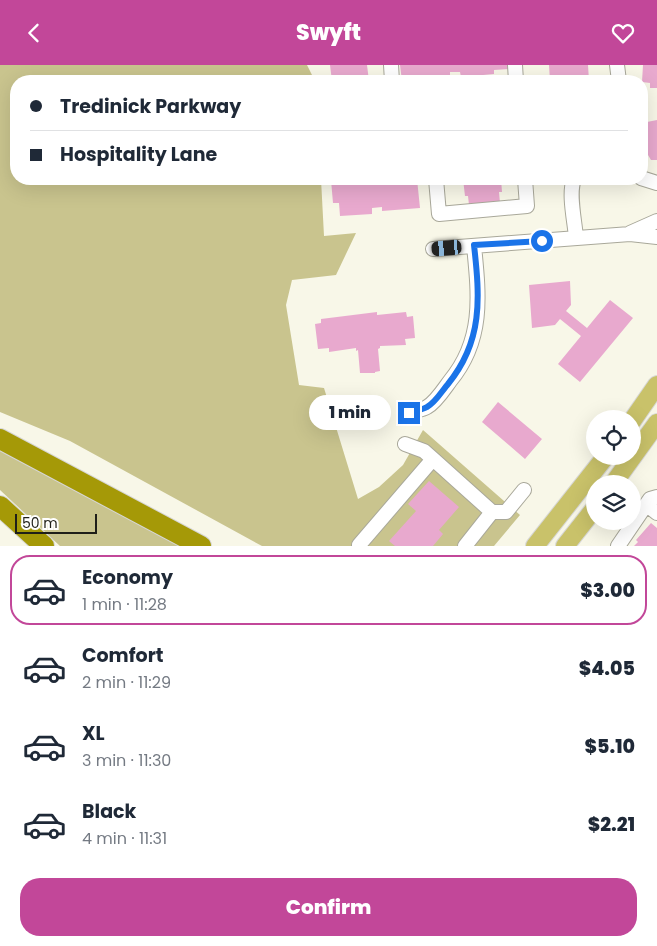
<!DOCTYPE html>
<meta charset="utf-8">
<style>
body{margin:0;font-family:Poppins,sans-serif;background:#f2f2f3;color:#1f2937;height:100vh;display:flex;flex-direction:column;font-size:19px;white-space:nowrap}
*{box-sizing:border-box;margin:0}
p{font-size:16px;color:#747a83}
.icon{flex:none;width:28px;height:28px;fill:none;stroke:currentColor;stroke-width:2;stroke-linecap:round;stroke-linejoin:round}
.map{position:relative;height:481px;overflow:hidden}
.sheet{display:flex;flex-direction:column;background:#fff;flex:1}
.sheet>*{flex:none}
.hud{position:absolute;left:10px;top:10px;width:638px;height:110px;border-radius:20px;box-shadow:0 5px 20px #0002;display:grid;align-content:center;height:110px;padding:0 20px;background:#fff}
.tools{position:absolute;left:586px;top:345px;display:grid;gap:10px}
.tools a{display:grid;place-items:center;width:55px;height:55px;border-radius:50%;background:#fff;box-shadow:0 5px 20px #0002;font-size:25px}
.scale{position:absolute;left:15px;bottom:12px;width:82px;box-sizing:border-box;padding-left:5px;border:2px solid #1f1f19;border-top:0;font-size:14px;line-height:18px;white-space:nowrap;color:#1f1f19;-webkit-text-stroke:4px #fff;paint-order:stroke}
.end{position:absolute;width:22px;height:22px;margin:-11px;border:6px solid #1a73e8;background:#fff;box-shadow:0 0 0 2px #fff}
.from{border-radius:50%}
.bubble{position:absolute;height:35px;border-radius:18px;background:#fff;box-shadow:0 5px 20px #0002;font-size:16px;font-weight:800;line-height:35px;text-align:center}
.car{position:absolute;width:15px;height:30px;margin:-15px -8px;border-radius:6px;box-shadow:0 0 4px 1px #0007;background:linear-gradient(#222 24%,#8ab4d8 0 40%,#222 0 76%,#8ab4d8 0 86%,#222 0)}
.hud b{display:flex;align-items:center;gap:18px;height:48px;font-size:19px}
.hud b+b{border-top:1px solid #e0e1e3}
.hud i{width:12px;height:12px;background:#1f2937}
ul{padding:9px 0 0;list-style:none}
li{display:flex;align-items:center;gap:15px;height:70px;margin:0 10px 8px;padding:0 10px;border:2px solid transparent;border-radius:20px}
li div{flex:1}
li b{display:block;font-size:19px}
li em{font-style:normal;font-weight:800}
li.active{border-color:#c24799}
li>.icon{width:45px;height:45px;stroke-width:1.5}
.action{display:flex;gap:10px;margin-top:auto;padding:10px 20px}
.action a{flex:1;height:58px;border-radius:20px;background:#c24799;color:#fff;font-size:20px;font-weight:800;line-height:58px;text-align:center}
header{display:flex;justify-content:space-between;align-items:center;height:65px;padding:0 20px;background:#c24799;color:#fff;font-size:22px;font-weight:800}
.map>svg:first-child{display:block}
.green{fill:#c9c48e}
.building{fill:#e8a9ce}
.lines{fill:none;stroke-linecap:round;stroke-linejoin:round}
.minor-casing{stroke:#a9a89a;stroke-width:16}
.major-casing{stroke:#d7d7d6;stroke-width:20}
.highway-casing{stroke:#d7d7d6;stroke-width:22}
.minor{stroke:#fff;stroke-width:14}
.major{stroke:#c9c26a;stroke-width:18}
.highway{stroke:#a59907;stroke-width:20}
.route{stroke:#1a73e8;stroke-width:6}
</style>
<header><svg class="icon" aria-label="back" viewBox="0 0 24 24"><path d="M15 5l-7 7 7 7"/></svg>Swyft<svg class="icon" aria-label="heart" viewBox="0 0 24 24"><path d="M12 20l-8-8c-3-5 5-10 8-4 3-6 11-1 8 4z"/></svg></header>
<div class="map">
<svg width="657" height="481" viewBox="0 0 657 481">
<rect width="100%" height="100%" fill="#f8f7e8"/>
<!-- green -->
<path class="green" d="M 0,0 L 307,0 L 315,16 L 16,16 L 16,114 L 321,114 L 324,171 L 356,168 L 336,210 L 292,215 L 286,240 L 299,320 L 324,323 L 358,434 L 379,422 L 403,400 L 423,365 L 520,450 L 494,481 L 262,481 L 70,376 L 0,347 Z
M 0,380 L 191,481 L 60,481 L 0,425 Z"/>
<!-- building -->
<path class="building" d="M 330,0 L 367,0 L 369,16 L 332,16 Z
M 400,0 L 509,0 L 509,4 L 494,5 L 494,9 L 461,12 L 460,7 L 450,7 L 450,12 L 402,16 Z
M 549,0 L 588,0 L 589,16 L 550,16 Z
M 643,0 L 657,0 L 657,23 L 650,23 L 650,18 L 642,17 Z
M 657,55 L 657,95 L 651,95 L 648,90 L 641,90 L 641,63 L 647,63 L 647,57 Z
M 345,114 L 369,114 L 369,116 L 379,115 L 379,114 L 417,114 L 420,143 L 382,146 L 382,142 L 372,143 L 372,149 L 340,151 L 339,138 L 333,138 L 331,115 Z
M 463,114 L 501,114 L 502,127 L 499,127 L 500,138 L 469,140 L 468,131 L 465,131 Z
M 570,216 L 571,240 L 566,246 L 587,263 L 610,235 L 633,253 L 580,317 L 558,299 L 581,271 L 560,254 L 555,260 L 532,263 L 529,220 Z
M 377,247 L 377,250 L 406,247 L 407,252 L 413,251 L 415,273 L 405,274 L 406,280 L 380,281 L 380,283 L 378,284 L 380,306 L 375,307 L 375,308 L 360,308 L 358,285 L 356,286 L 356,283 L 329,287 L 329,283 L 318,284 L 315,259 L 321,258 L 321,254 Z
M 498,337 L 542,374 L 525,394 L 482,357 Z
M 429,416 L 459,442 L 439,465 L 443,469 L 433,481 L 395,481 L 389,476 L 416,446 L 408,439 Z
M 651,458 L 657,463 L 657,481 L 634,481 L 638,477 L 636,475 Z"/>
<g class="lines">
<defs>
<path id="minor" d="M 391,0 L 392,16
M 515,0 L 516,16
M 617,0 L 619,16
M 641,113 L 657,118
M 436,114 L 439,149 L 527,141 L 525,114
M 574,114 C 568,129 575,157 576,173
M 630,168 L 657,156
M 433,184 L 630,169 L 657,172
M 409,348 C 414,346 422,345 427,342 C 436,337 444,324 450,316 C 484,275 479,231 474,181
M 433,394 L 492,447
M 647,440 L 657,448
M 360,481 L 359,480 L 433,394 L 424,386 L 405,379
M 465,481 L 492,447 L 506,447 L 524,425
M 618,481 L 650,434 L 657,432"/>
<path id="major" d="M 632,356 L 657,320
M 613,419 L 657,358
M 535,481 L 606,391
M 565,481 L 595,443"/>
<path id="highway" d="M 0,374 L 201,481
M 0,441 L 44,481"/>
</defs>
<!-- minor casing -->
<use href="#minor" class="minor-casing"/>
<!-- major casing -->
<use href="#major" class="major-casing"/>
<!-- highway casing -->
<use href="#highway" class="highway-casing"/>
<!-- minor -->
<use href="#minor" class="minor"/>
<!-- major -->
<use href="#major" class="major"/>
<!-- highway -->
<use href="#highway" class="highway"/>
</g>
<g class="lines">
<!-- route -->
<path class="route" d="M 409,348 C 414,346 422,345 427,342 C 435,338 442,326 448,319 C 483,276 480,233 474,180 L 542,176"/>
</g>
</svg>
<div class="tools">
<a><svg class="icon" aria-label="locate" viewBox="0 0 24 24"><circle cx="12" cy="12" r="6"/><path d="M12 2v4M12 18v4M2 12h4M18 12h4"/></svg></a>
<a><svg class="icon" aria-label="layers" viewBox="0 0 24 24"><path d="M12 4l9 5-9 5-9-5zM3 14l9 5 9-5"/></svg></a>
</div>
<div class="scale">50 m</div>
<i class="end from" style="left:542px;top:176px"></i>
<i class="end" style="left:409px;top:348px"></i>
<div class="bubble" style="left:309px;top:330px;width:82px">1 min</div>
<i class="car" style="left:447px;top:183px;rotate:265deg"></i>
<div class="hud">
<b><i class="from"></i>Tredinick Parkway</b>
<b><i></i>Hospitality Lane</b>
</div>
</div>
<section class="sheet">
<ul>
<li class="active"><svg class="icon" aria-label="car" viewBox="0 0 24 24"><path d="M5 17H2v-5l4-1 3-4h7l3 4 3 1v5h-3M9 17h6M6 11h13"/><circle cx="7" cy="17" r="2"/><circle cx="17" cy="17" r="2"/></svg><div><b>Economy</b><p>1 min · 11:28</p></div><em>$3.00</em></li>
<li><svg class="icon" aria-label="car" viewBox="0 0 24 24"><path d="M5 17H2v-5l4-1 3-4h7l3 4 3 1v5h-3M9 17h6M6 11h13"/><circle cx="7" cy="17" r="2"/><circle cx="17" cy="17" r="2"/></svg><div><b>Comfort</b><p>2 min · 11:29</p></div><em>$4.05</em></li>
<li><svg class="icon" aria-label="car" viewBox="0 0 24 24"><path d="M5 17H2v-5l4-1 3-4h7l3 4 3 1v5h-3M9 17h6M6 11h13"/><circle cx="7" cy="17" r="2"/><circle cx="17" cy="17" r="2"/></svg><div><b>XL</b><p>3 min · 11:30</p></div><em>$5.10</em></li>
<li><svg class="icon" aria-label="car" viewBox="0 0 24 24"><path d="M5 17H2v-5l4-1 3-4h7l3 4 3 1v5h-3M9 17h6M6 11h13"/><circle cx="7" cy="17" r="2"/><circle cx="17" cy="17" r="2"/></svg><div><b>Black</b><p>4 min · 11:31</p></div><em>$2.21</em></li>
</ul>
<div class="action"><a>Confirm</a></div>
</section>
